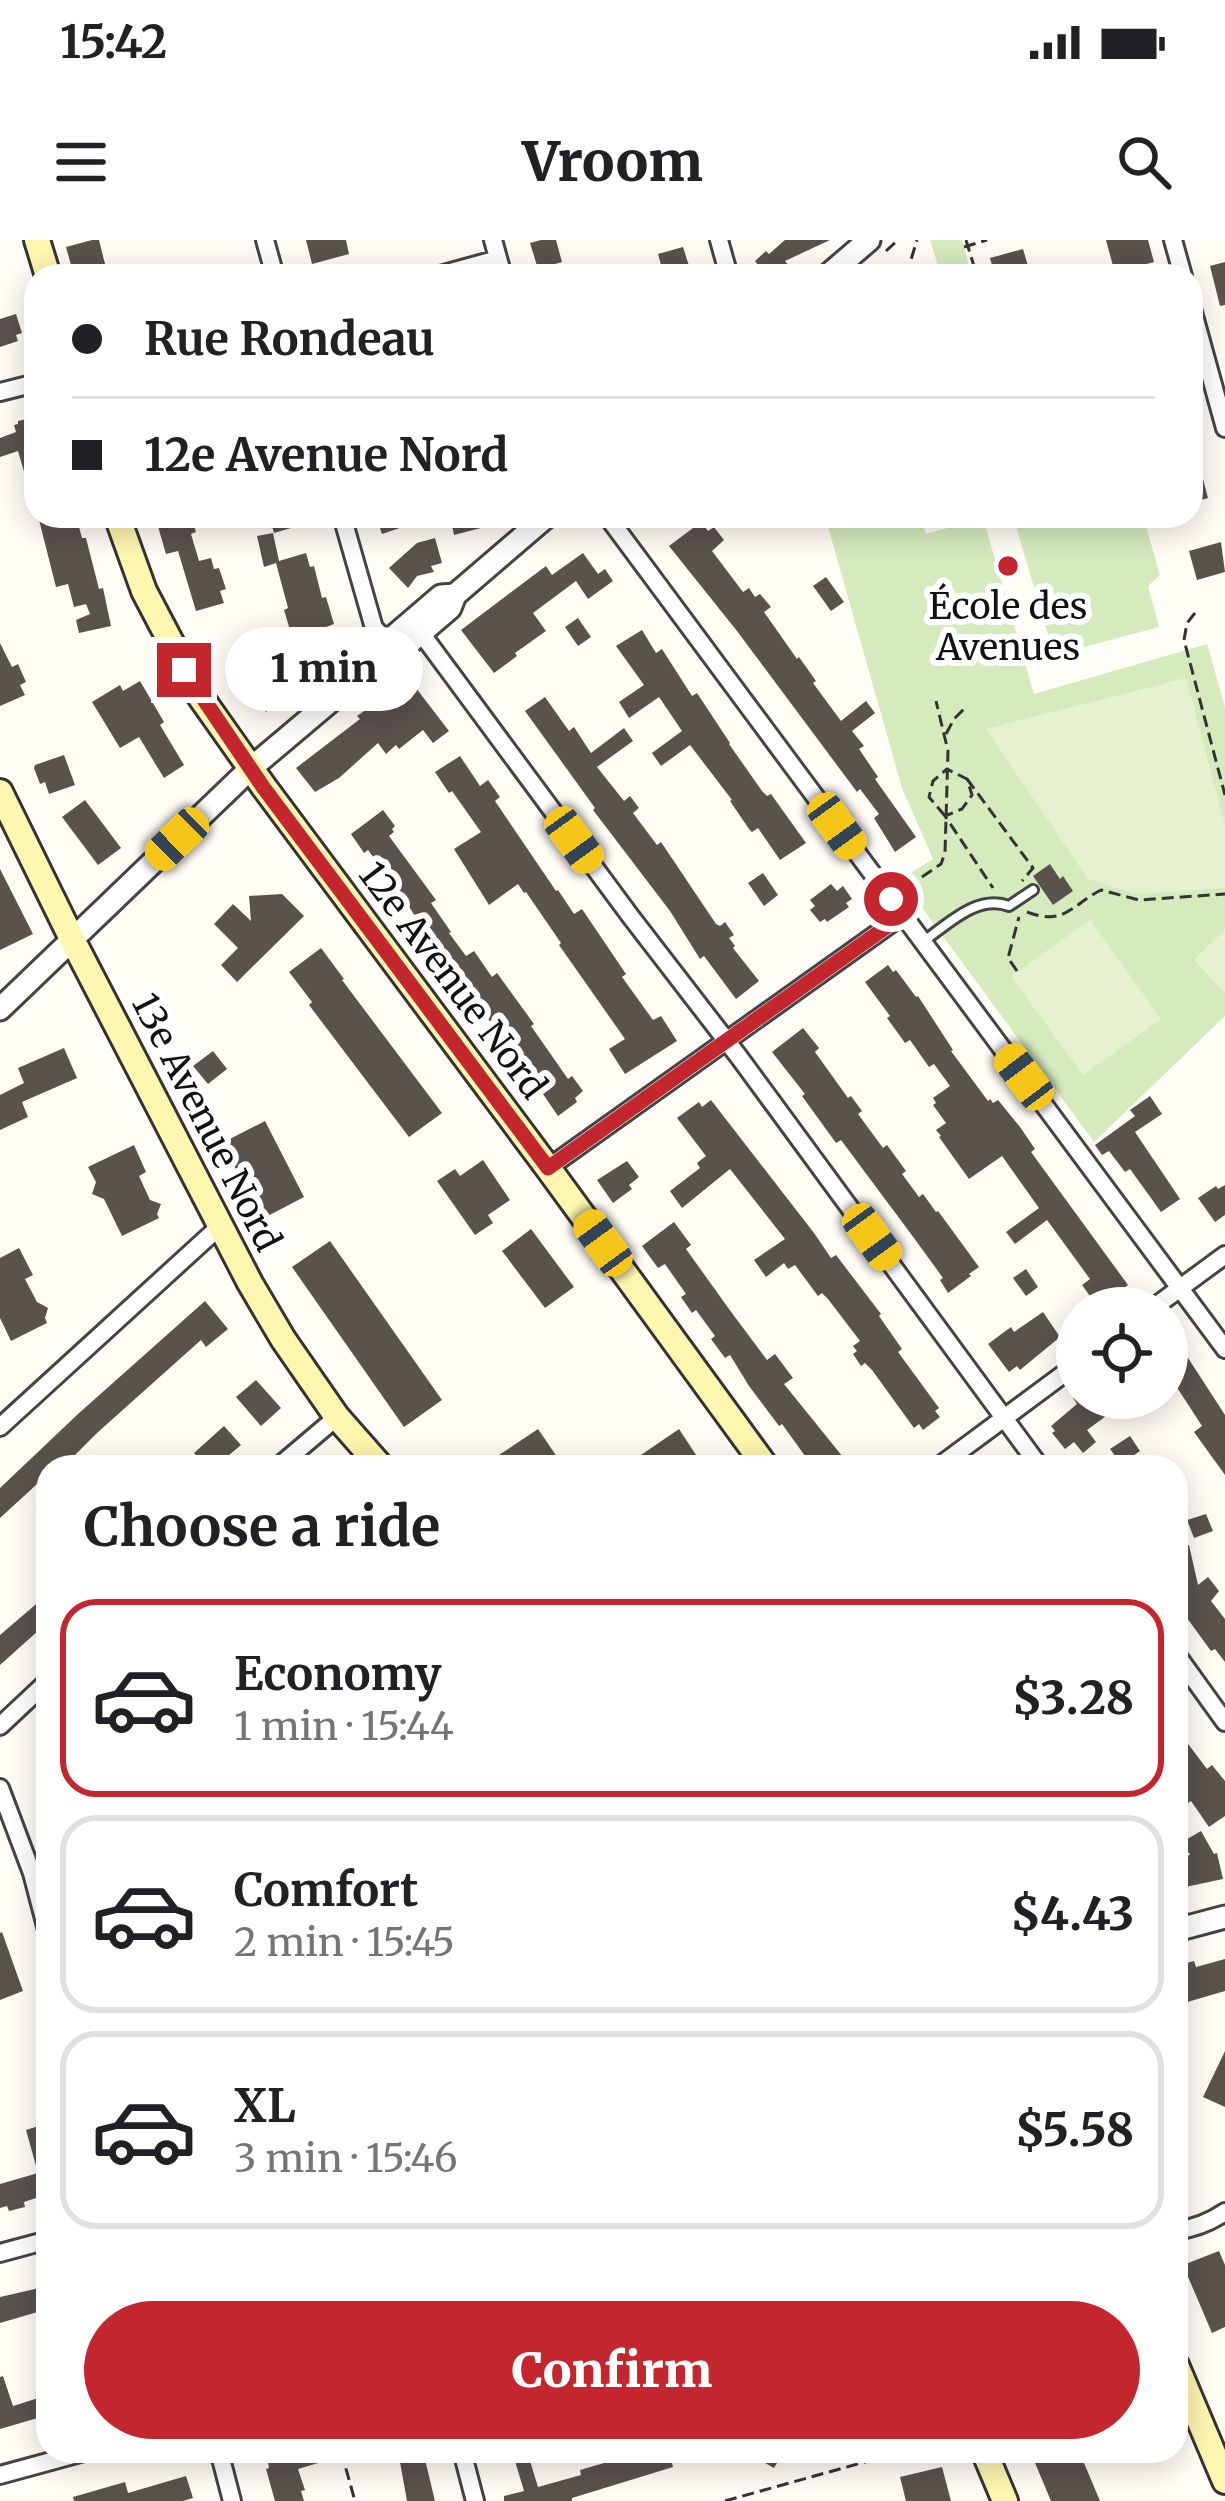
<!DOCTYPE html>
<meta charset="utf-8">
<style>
body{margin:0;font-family:Merriweather,serif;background:#f2f2f2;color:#202124;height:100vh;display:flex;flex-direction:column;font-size:45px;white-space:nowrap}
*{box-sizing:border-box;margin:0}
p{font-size:39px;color:#757577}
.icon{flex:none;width:66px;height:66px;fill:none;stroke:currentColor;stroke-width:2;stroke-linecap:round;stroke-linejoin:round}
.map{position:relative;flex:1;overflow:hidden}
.sheet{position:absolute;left:36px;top:1215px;width:1152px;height:1008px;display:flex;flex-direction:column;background:#fff;border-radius:36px;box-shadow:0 6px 30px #0003}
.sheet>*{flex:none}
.top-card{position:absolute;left:24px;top:24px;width:1179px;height:264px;border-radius:36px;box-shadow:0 6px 30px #0003;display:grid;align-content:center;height:264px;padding:0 48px;background:#fff}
.buttons{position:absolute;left:1056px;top:1047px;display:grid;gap:24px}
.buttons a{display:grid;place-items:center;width:132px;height:132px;border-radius:50%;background:#fff;box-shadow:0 6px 30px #0003;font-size:60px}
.end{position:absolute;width:54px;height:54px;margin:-27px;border:15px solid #c4262e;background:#fff;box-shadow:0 0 0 6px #fff}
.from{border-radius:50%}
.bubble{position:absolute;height:84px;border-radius:42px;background:#fff;box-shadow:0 6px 30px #0003;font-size:39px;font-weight:800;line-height:84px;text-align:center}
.car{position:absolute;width:36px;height:72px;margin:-36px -18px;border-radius:15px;box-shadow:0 0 9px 3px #0007;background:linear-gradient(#f5c518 24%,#345 0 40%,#f5c518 0 76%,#345 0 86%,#f5c518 0)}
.top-card b{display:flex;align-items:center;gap:42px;height:114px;font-size:45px}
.top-card b+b{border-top:3px solid #e0e0e0}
.top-card i{width:30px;height:30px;background:#202124}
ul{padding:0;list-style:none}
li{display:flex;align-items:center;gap:36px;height:198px;margin:0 24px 18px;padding:0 24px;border:6px solid #e0e0e0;border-radius:36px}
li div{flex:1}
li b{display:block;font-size:45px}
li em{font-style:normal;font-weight:800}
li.on{border-color:#c4262e}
li>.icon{width:108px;height:108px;stroke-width:1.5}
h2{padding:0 48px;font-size:54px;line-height:144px}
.cta{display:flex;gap:24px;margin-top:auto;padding:24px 48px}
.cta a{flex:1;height:138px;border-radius:72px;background:#c4262e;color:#fff;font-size:48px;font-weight:800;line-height:138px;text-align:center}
.status{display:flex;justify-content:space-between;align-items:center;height:84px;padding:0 60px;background:#fff;direction:ltr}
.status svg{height:33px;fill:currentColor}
header{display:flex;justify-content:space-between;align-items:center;height:156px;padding:0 48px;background:#fff;font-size:54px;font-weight:800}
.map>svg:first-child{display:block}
.green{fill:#d5ebbd}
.pitch{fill:#e6f2cf}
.building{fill:#5a524d}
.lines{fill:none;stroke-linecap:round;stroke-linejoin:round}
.service-casing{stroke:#444;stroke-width:14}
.minor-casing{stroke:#444;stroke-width:22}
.tertiary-casing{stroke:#444;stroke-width:27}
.secondary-casing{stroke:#333;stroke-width:30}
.path{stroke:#333;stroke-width:3;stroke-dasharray:12 6;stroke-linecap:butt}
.service{stroke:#fff;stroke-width:8}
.minor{stroke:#fff;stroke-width:16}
.tertiary{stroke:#fff;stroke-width:21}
.secondary{stroke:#fff6b0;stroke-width:24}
.route{stroke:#c4262e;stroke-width:15}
.poi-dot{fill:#c4262e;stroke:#fff;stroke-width:4.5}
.labels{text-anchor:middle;stroke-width:12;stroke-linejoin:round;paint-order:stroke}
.poi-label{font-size:36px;fill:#111;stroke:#fff}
.street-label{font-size:36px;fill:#111;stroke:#fff}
</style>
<div class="status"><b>15:42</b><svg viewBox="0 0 49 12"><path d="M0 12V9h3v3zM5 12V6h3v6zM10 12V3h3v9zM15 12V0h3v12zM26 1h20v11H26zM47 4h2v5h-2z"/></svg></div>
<header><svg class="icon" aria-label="menu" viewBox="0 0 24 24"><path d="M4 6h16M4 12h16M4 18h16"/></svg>Vroom<svg class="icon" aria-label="search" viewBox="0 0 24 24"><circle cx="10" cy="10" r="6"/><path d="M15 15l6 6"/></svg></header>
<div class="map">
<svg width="1225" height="2261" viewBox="0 0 1225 2261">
<rect width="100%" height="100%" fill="#fffdf5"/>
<!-- green -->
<path class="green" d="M 930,0 L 962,0 L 972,36 L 941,36 Z
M 825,276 L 920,276 L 926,294 L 983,278 L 1034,454 L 1207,404 L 1225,467 L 1225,776 L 1094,902 L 901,639 L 933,619 L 902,548 Z
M 1013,276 L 1143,276 L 1160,335 L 1148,346 L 1159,387 L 1054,415 Z"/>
<!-- pitch -->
<path class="pitch" d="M 1186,438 L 1225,585 L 1225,648 L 1136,654 L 1088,639 L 986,489 Z
M 1090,680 L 1161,779 L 1083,835 L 1011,736 Z
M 1225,690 L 1225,753 L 1194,720 Z"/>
<!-- building -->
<path class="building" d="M 92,0 L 99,0 L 108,36 L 74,36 L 66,7 Z
M 306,0 L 346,0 L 349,14 L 312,24 Z
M 541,0 L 556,0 L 562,22 L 538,29 L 530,3 Z
M 785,0 L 830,0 L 785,21 L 791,28 L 782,36 L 745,36 L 758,25 L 755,21 L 766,11 L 769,14 Z
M 1106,0 L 1148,0 L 1154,22 L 1143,25 L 1145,33 L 1121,36 L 1118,25 L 1113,26 Z
M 683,7 L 690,29 L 664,36 L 658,14 Z
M 1023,9 L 1031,36 L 995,36 L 990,18 Z
M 1225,22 L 1225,65 L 1220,66 L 1210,26 Z
M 16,74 L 22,93 L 16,95 L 18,101 L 0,107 L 0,79 Z
M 36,177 L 36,258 L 32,259 L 18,211 L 0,217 L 0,198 L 16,192 L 14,185 L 18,184 L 18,181 Z
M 1191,212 L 1196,212 L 1208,258 L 1191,263 Z
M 38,276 L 76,276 L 82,298 L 86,298 L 99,349 L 103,348 L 111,386 L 79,393 L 76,380 L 90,374 L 86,364 L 74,367 L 68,344 L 56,347 Z
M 155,276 L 191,276 L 196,292 L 191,294 L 199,321 L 211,318 L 214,329 L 219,328 L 226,349 L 220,351 L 224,363 L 196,371 L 178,311 L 166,314 Z
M 269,276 L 317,276 L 318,280 L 274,293 Z
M 376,276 L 426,276 L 426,279 L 382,294 Z
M 450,276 L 507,276 L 508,281 L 454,295 Z
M 701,282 L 708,291 L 714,287 L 724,300 L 712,311 L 743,352 L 749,348 L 755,357 L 760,354 L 771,367 L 764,372 L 797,419 L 799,417 L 816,441 L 813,443 L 841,481 L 866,461 L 875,473 L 852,491 L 864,506 L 859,509 L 878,537 L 875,539 L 916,597 L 895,612 L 874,578 L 879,574 L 860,549 L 857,552 L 737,391 L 669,306 Z
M 273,293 L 279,321 L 306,313 L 310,327 L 314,326 L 322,358 L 326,357 L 334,384 L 326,387 L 327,390 L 293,400 L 284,370 L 288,368 L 276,323 L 264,327 L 257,296 Z
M 435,298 L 442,323 L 431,326 L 434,332 L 417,336 L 408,348 L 389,328 L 417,303 Z
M 1221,302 L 1225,332 L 1197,340 L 1189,311 Z
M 583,313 L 598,334 L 605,329 L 613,341 L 588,359 L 576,341 L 533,373 L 546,391 L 515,413 L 517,416 L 494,433 L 461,390 L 546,326 L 552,335 Z
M 826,337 L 844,362 L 831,371 L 813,346 Z
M 578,378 L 591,397 L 578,406 L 565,387 Z
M 642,390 L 656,413 L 662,409 L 692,456 L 697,453 L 730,503 L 729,504 L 762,551 L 767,556 L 771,554 L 806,603 L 780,620 L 758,588 L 752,592 L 749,589 L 730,561 L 732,560 L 690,505 L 661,526 L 652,513 L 682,491 L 659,457 L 629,478 L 619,462 L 644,445 L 616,406 Z
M 0,403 L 12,427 L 18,424 L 26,442 L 20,445 L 25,455 L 0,466 Z
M 250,407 L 256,415 L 260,414 L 288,455 L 266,472 L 228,425 Z
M 409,439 L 449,491 L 433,503 L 423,490 L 399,509 L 396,505 L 386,514 L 378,503 L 339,538 L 315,552 L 296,528 L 360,479 L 357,476 Z
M 140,441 L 164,482 L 160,485 L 184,525 L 164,538 L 139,497 L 120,508 L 92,462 L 120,445 L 123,451 Z
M 545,457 L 569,491 L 574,487 L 591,513 L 624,488 L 633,501 L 597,527 L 624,561 L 630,556 L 639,568 L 633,573 L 657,605 L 661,602 L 716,684 L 720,686 L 725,682 L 734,695 L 729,698 L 735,706 L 733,708 L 759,741 L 736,759 L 704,716 L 700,719 L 670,671 L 593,570 L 595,568 L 525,471 Z
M 64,515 L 75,545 L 49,554 L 45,542 L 40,544 L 34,528 L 35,525 Z
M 460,516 L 480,546 L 488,540 L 500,557 L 495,561 L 556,651 L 558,650 L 574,674 L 582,669 L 626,734 L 622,737 L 653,780 L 661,776 L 677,801 L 625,834 L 609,809 L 625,799 L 559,705 L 561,703 L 526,652 L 524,653 L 518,644 L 489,665 L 454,609 L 481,592 L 452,551 L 449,553 L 435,532 Z
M 85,560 L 121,608 L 98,625 L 62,577 Z
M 383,570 L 395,586 L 392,589 L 394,592 L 389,596 L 436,660 L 431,663 L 451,692 L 449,693 L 466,716 L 474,711 L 492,737 L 497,733 L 534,784 L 531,786 L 568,839 L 572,836 L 583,851 L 575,858 L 577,862 L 558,876 L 513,810 L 424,699 L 428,696 L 400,653 L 368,610 L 364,613 L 351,594 Z
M 1050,624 L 1060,639 L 1063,636 L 1073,651 L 1053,665 L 1033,636 Z
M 0,629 L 33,694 L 0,710 Z
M 763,633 L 778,655 L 764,666 L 748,643 Z
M 831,644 L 837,651 L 843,646 L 852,659 L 846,663 L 849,667 L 827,682 L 825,679 L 820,682 L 810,670 L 815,666 L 810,660 Z
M 282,654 L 304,676 L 237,742 L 221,725 L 238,708 L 214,684 L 233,664 L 251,681 L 249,656 Z
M 321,708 L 344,739 L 342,740 L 442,873 L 409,897 L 309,765 L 312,762 L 289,732 Z
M 888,725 L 893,732 L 896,730 L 916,757 L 918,756 L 953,810 L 951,811 L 988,861 L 990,859 L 993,863 L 998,860 L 1020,887 L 1035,909 L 1031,912 L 1128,1045 L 1098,1067 L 1082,1045 L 1090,1039 L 1047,980 L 1015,1004 L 1006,992 L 1039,968 L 1002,916 L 969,939 L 939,897 L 941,896 L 936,890 L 946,883 L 933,865 L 936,863 L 933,858 L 950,846 L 934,824 L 929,827 L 910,800 L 905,803 L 887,778 L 890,776 L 865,742 Z
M 803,788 L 819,808 L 815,812 L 848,858 L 851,856 L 862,871 L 858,874 L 883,908 L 887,905 L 906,931 L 902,934 L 919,957 L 923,954 L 936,972 L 938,971 L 979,1027 L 969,1034 L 971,1036 L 948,1053 L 940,1040 L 943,1038 L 914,998 L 841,900 L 836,903 L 802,856 L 805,854 L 772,812 Z
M 64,808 L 77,838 L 22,862 L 28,877 L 0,890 L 0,855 L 24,843 L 18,828 Z
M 213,811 L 227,829 L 208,844 L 193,826 Z
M 1150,856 L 1162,874 L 1135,892 L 1180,959 L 1161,972 L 1130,929 L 1125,932 L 1109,911 L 1102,915 L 1095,905 L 1135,876 L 1130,870 Z
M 711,860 L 814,993 L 831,1018 L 836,1015 L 881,1074 L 879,1076 L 902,1109 L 898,1112 L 939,1168 L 935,1171 L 940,1177 L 923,1190 L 919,1184 L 914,1188 L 872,1130 L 865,1123 L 861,1126 L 853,1114 L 857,1111 L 853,1106 L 860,1101 L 828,1059 L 822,1053 L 818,1056 L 795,1025 L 788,1029 L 784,1023 L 766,1037 L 754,1020 L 785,999 L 730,929 L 682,968 L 670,951 L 700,928 L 697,923 L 706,916 L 677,878 L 699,862 L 702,867 Z
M 265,881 L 304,957 L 262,979 L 222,903 Z
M 134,905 L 146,932 L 139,936 L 150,960 L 161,964 L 157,974 L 159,978 L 122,996 L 104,959 L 92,954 L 96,942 L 88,927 Z
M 483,920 L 510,960 L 488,975 L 493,983 L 475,995 L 437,941 L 455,929 L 460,936 Z
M 627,921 L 639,937 L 629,945 L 632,949 L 613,963 L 597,940 Z
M 1225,945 L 1225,975 L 1215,982 L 1198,958 L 1216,946 L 1218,949 Z
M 674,982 L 691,1005 L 686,1009 L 729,1069 L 767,1120 L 775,1114 L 793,1138 L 784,1144 L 851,1227 L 813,1227 L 782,1184 L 779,1186 L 749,1146 L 730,1115 L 725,1118 L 711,1099 L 715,1096 L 696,1070 L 692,1073 L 681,1057 L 686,1054 L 665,1024 L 658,1028 L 642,1006 Z
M 531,989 L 574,1047 L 545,1068 L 502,1011 Z
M 330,1001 L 442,1160 L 404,1187 L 292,1027 Z
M 19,1008 L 33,1035 L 25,1039 L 37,1062 L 48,1068 L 45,1078 L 47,1083 L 11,1101 L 0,1078 L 0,1018 Z
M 1026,1029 L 1038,1047 L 1026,1056 L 1013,1038 Z
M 205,1061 L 228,1089 L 206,1107 L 201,1100 L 97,1193 L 73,1217 L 82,1227 L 48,1227 L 48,1234 L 0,1278 L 0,1248 L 78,1174 Z
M 1043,1072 L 1060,1097 L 1020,1130 L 1017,1126 L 1009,1132 L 988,1104 L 1011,1087 L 1014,1092 Z
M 1179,1104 L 1225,1175 L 1225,1235 L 1194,1192 L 1202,1186 L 1167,1132 L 1167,1112 Z
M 256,1140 L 281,1168 L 261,1186 L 236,1157 Z
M 1073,1158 L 1109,1158 L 1117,1168 L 1087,1190 L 1096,1202 L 1083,1213 L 1074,1202 L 1065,1209 L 1052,1193 L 1055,1191 L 1051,1186 L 1077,1164 Z
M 224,1186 L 241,1205 L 215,1227 L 206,1227 L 194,1213 Z
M 538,1189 L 564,1227 L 481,1227 Z
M 679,1189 L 704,1227 L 649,1227 L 641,1215 Z
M 1130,1196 L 1140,1211 L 1121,1224 L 1110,1209 Z
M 1206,1274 L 1213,1291 L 1194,1298 L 1187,1280 Z
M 1189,1305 L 1198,1345 L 1208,1337 L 1219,1351 L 1211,1361 L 1225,1379 L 1225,1422 L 1215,1409 L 1211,1411 L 1176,1363 L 1176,1308 Z
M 48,1354 L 48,1382 L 0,1425 L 0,1395 Z
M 1176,1488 L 1207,1529 L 1212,1525 L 1225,1541 L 1225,1576 L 1209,1587 L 1191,1561 L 1188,1563 L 1179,1550 L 1184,1546 L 1176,1535 Z
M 1201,1591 L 1214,1614 L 1217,1613 L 1223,1639 L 1176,1649 L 1176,1618 L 1190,1615 L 1182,1602 Z
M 2,1692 L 23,1751 L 0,1760 L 0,1693 Z
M 1225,1719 L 1225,1751 L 1184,1763 L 1176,1726 L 1194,1721 L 1196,1727 Z
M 1225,1811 L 1225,1867 L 1203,1857 Z
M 48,1883 L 48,1954 L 24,1962 L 25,1967 L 9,1971 L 7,1966 L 0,1968 L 0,1944 L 38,1933 L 26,1890 Z
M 1219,2011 L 1225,2025 L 1225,2087 L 1212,2093 L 1183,2025 Z
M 48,2046 L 48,2069 L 0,2083 L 0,2057 Z
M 3,2136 L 13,2166 L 48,2155 L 48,2175 L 0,2189 L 0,2137 Z
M 266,2211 L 345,2211 L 345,2215 L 298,2229 L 305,2250 L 301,2251 L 304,2261 L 275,2261 L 266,2229 L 269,2228 Z
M 398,2211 L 423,2211 L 435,2261 L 407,2261 Z
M 512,2211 L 527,2211 L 538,2247 L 581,2235 L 580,2230 L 645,2211 L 669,2211 L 673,2227 L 572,2258 L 572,2261 L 504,2261 L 504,2256 L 524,2251 Z
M 744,2211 L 784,2211 L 774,2228 Z
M 1030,2211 L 1079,2211 L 1100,2261 L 1051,2261 Z
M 942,2227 L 951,2261 L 906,2261 L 900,2237 Z
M 186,2236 L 193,2258 L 183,2261 L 74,2261 L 73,2257 L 125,2242 L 128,2253 Z"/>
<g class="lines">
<defs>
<path id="service" d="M 924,701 C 949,683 978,654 1009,666 L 1033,650"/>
<path id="minor" d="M 265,0 L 275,36
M 493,0 L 503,36
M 719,0 L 729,36
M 1173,0 L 1183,36
M 436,36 L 498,19
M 1191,65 L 1225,188
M 0,152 L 36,143
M 342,276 L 374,388 L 387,401
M 607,276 L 1225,1109
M 421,393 L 631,677 L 739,817 L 1040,1227
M 548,928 L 903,675
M 1153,1068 L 1225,1015
M 0,1187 L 219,987
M 278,1227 L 337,1177
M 938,1227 L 1077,1124
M 1176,1414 L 1225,1482
M 0,1486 L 48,1441
M 0,1548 L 32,1633 L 48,1694
M 1176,1991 C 1195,1988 1209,1983 1225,1972
M 0,2013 L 48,2000
M 219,2211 L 232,2261
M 462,2211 L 475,2261
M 0,2235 L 88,2211"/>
<path id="tertiary" d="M 827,36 L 869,0
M 365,432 L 371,416 L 441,356 L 455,355
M 0,769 L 250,529 L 365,432 L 380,428 L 450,368 L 455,355 L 547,276
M 1176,1690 L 1225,1677"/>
<path id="secondary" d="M 37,0 L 48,36
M 117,276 L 144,351 L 197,452 L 264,547 L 548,928 L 766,1227
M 0,552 L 73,701 L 250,1043 L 283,1099 L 337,1177 L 381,1227
M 1176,2125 L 1225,2241
M 984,2211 L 1005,2261"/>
</defs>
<!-- service casing -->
<use href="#service" class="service-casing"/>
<!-- minor casing -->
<use href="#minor" class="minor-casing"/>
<!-- tertiary casing -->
<use href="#tertiary" class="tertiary-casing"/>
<!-- secondary casing -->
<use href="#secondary" class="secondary-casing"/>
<!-- path -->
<path class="path" d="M 966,0 L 977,36
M 964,7 L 987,0
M 886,11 L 898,0
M 906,36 L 917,0
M 1195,373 L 1187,383 L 1184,400 L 1225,555
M 946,494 L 954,479 L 966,467
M 967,539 L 1033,628 L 1022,641
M 945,576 L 929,557 L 933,541 L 947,529 L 967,539 L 972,555 L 962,569 L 945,576 L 993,648
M 907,647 L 941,624 L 945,613 L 948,511 L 936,461
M 1027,672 C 1065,686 1070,666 1101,650 L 1139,660 L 1225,654
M 1017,731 L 1008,718 L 1019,677
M 341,2211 L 355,2261
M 725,2261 L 904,2211"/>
<!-- service -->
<use href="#service" class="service"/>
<!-- minor -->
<use href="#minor" class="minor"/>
<!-- tertiary -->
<use href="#tertiary" class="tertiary"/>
<!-- secondary -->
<use href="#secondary" class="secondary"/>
</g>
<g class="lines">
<!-- route -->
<path class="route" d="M 184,430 L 263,547 L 548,928 L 903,675 L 891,659"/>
</g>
<!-- markers -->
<circle class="poi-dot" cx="1008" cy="326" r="12"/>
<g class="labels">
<!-- poi labels -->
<g class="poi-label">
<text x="1008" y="379">École des<tspan x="1008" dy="41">Avenues</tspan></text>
</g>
<!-- street labels -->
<g class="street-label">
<text transform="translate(453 740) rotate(53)" y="13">12e Avenue Nord</text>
<text transform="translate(207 882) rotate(63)" y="13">13e Avenue Nord</text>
</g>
</g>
</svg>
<div class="buttons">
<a><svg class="icon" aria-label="locate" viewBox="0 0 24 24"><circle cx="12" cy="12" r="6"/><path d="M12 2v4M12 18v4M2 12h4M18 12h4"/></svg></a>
</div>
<i class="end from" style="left:891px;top:659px"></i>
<i class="end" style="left:184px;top:430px"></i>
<div class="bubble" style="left:225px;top:387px;width:198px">1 min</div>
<i class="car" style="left:837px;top:586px;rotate:144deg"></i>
<i class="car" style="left:177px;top:599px;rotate:226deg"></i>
<i class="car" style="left:574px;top:600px;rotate:144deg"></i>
<i class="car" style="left:1024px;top:837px;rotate:323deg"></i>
<i class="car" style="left:872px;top:997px;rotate:144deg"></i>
<i class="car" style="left:603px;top:1003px;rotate:324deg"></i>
<div class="top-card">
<b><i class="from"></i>Rue Rondeau</b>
<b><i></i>12e Avenue Nord</b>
</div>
<section class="sheet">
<h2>Choose a ride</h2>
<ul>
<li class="on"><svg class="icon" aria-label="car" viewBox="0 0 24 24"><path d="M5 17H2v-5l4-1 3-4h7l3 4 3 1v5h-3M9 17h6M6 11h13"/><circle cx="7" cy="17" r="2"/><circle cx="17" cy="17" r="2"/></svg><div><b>Economy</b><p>1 min · 15:44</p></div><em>$3.28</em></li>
<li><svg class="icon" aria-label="car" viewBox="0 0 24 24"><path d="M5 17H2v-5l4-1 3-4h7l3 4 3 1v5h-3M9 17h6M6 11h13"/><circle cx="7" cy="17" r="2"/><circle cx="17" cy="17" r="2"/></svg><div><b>Comfort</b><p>2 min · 15:45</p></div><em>$4.43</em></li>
<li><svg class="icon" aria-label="car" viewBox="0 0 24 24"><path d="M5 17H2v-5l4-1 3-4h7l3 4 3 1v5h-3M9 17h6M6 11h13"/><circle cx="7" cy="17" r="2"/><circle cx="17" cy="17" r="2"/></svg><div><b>XL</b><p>3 min · 15:46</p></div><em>$5.58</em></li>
</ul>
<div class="cta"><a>Confirm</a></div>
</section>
</div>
